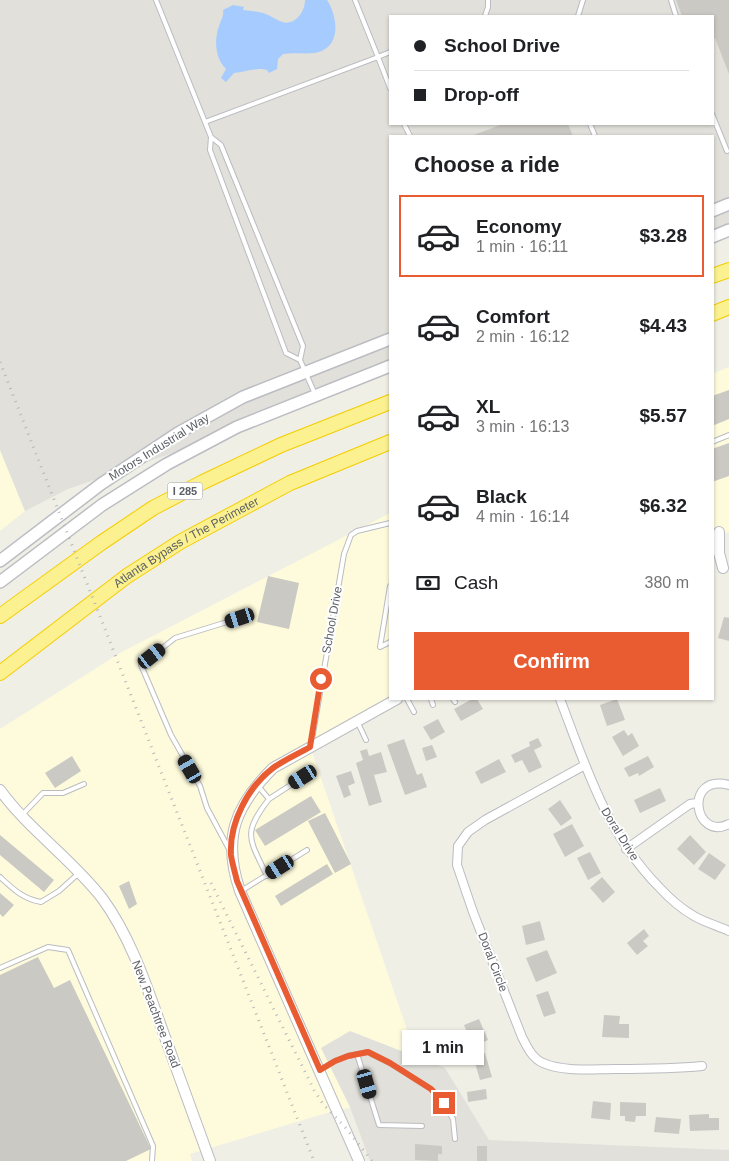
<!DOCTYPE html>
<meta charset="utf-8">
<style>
body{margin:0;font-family:Helvetica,sans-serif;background:#f6f6f6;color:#202124;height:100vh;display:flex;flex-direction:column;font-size:19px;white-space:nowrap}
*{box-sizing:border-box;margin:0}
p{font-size:16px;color:#757577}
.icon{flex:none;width:28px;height:28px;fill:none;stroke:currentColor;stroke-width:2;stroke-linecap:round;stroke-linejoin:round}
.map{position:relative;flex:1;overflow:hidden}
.panel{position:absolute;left:389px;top:135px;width:325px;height:565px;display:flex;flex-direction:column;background:#fff;border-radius:0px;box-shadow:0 1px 4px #0004}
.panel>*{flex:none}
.hud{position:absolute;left:389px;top:15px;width:325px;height:110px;border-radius:0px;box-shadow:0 1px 4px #0004;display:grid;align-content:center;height:110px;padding:0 25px;background:#fff}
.end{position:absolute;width:22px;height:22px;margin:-11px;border:6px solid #e95c32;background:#fff;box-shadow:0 0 0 2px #fff}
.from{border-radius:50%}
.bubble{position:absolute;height:35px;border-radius:0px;background:#fff;box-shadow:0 1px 4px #0004;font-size:16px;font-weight:800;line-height:35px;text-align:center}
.car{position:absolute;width:15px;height:30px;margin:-15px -8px;border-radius:6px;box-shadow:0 0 4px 1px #0007;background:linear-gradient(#222 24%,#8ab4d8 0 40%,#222 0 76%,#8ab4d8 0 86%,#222 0)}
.hud b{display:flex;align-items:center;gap:18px;height:48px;font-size:19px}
.hud b+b{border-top:1px solid #e0e0e0}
.hud i{width:12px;height:12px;background:#202124}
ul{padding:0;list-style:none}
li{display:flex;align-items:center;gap:15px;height:82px;margin:0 10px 8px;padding:0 15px;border:2px solid transparent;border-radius:0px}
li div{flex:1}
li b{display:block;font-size:19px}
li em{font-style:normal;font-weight:800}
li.current{border-color:#e95c32}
li>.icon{width:45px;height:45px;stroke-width:1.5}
h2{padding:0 25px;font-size:22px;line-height:60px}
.pay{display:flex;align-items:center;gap:12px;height:55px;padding:0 25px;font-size:19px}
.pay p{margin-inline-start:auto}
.cta{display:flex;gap:10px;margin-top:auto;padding:10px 25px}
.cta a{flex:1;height:58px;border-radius:0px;background:#e95c32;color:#fff;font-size:20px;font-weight:800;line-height:58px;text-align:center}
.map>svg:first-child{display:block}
.commercial{fill:#fefbdc}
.industrial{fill:#e1e0da;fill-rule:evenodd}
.water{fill:#a6cbff}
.building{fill:#cac9c3}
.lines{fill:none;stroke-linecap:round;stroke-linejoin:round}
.service-casing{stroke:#babcc1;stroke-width:6}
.minor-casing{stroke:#babcc1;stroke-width:10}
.tertiary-casing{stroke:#babcc1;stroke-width:12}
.secondary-casing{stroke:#bbbdc3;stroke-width:14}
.motorway-casing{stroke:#f4cd01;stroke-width:16}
.service{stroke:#fff;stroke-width:4}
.minor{stroke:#fff;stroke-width:8}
.tertiary{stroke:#fff;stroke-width:10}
.secondary{stroke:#fff;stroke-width:11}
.motorway{stroke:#fcf190;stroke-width:14}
.rail{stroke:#b6b7b7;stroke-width:3;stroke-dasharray:1 6;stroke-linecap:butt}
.route{stroke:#e95c32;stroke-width:6}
.labels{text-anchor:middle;stroke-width:4;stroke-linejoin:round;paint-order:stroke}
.shield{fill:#fff;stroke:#8e9094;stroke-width:1}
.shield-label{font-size:11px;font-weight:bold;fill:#5d6066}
.street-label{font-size:12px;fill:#5d6066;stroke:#fff}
</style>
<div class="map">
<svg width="729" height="1161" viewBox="0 0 729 1161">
<rect width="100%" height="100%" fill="#efefe6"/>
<!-- commercial -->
<path class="commercial" d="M 729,367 L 729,532 L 713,537 L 712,374 Z
M 0,450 L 25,511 L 0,531 Z
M 390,513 L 390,697 L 311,749 L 428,1091 L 330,1112 L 190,1154 L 192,1161 L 0,1161 L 0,729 L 120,653 Z"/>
<!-- industrial -->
<path class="industrial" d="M 0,0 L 729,0 L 729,232 L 713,238 L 712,136 L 390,136 L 390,373 L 170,454 L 68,489 L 25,511 L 0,450 ZM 390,16 L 712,16 L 712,124 L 390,124 Z
M 350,1031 L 445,1068 L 489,1140 L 729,1150 L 729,1161 L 370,1161 L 350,1107 L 321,1048 Z"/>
<!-- water -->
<path class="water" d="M 305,0 L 327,0 C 337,15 342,45 319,52 C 308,55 295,52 283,54 L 278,59 L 277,69 L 269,73 L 267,70 C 258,67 244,72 234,73 L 226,82 L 221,78 L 226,69 C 215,58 214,40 219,26 C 221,20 224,16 223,10 L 233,5 L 244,7 L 243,10 C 250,11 257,11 263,13 C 270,15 276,20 282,22 C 296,26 305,11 305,0 Z"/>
<!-- building -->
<path class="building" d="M 676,0 L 729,0 L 729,74 L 715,38 L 712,39 L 712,16 L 682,16 Z
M 503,124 L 568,124 L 573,136 L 471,136 Z
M 729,390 L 729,419 L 712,426 L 712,396 Z
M 729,443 L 729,476 L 712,482 L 712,449 Z
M 268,576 L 299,583 L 289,629 L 257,622 Z
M 724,617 L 729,618 L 729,641 L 718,638 Z
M 472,699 L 477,699 L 483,709 L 461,721 L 454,709 Z
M 617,699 L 625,720 L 607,726 L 600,705 Z
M 438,719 L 445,732 L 431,740 L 423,727 Z
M 624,730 L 628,736 L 632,733 L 639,746 L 623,756 L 612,737 Z
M 538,738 L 542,746 L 534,750 L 542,767 L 529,773 L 522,760 L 515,763 L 511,755 L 530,746 L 529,742 Z
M 404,739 L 417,775 L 422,773 L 427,787 L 405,795 L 387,745 Z
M 432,745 L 437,757 L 426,761 L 422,748 Z
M 367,749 L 369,756 L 381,752 L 387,772 L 374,775 L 382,802 L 369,806 L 356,763 L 363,760 L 360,751 Z
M 72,756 L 81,771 L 55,788 L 45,773 Z
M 648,756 L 654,767 L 639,776 L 638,773 L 629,777 L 624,768 Z
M 499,759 L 506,772 L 481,784 L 475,772 Z
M 351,771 L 355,783 L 348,786 L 351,795 L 344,798 L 336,776 Z
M 660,788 L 666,801 L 640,813 L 634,800 Z
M 311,796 L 321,812 L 265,846 L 255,830 Z
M 560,800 L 572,818 L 561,826 L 548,809 Z
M 325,813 L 351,864 L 335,873 L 308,821 Z
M 572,824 L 584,846 L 565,857 L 553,834 Z
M 0,835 L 54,880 L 44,892 L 0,855 Z
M 690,835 L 706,852 L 694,865 L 677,849 Z
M 590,852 L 601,873 L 588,880 L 577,858 Z
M 709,853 L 726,865 L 715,880 L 698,869 Z
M 327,864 L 333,874 L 281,906 L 275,896 Z
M 602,877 L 615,892 L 603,903 L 590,888 Z
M 129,881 L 137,904 L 129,909 L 119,886 Z
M 0,893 L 14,905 L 3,917 L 0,914 Z
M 540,921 L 545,940 L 526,945 L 522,926 Z
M 644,929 L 649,936 L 643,941 L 648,946 L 637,955 L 627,943 Z
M 547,950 L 557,973 L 536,982 L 526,958 Z
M 38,957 L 54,988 L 70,980 L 151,1149 L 126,1161 L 0,1161 L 0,975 Z
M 548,991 L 556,1013 L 544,1017 L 536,995 Z
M 604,1015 L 620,1016 L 619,1024 L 629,1024 L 629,1038 L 602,1037 Z
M 479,1019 L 488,1040 L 473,1047 L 464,1025 Z
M 485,1053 L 492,1077 L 480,1080 L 473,1056 Z
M 486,1089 L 487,1099 L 468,1102 L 467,1092 Z
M 593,1101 L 611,1103 L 610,1120 L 591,1118 Z
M 620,1102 L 646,1103 L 646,1116 L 636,1116 L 635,1122 L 625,1121 L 625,1116 L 620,1116 Z
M 709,1114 L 709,1118 L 719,1118 L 719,1130 L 690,1131 L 689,1115 Z
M 656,1117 L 681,1119 L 679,1134 L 654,1132 Z
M 415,1144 L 442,1146 L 442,1154 L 438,1154 L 438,1161 L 415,1160 Z
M 477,1146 L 487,1146 L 487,1161 L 477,1161 Z"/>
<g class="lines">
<defs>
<path id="service" d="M 156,0 L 211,137 L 210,150 L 286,353 L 300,360
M 671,0 L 676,16
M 485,16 L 488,7 L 488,0
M 578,16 L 583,0
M 390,52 L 378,57 L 390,88
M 712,114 L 727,151
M 205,122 L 378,57 L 355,0
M 404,124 L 410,136
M 590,124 L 595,136
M 211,137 L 221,145 L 303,346 L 300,360 L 315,394
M 712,442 L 729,435
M 390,586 L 380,647 L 390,642
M 407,699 L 414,712
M 431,699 L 433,705
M 453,699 L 455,702
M 358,723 L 366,740
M 311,745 L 344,554 L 351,535 L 357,531 L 390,523
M 258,786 L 269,799 L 303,777
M 22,815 L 43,793 L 63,793 L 84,784
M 229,849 L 207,808 L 200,786 L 171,735 L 141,665 L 175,638 L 240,618
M 267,876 C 249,838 242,834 269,799
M 0,877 C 13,889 23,899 41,902 L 59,891 L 79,873
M 241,891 L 307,850
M 0,968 L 48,947 L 68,950 L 153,1146 L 152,1161
M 357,1054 L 379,1125 L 422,1126
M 320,1070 L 335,1061 L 348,1056 L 368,1052 L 390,1063 L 431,1089 L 444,1103 L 453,1119 L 455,1139"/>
<path id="minor" d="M 560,699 C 586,767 606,833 659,887 C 669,898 680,908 694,916 C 704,922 718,926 729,931
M 585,765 L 485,820 L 468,832 L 458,846 L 457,865 L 473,912 L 522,1037 C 527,1047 532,1058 543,1063 C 564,1072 591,1069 615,1069 C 644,1069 673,1069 702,1066
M 729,785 C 683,773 694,842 729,824
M 626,849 L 690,804 L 697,803"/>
<path id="tertiary" d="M 719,532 L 719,553 L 723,568
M 0,790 C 29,830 72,859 102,898 C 130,936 146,984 162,1029 C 178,1073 194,1117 210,1161
M 359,1161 L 240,891 C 222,838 235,806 273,768 L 397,699"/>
<path id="secondary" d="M 712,211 L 729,204
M 712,237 L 729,230
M 0,561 L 101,484 L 178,433 L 243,397 L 390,339
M 0,582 L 102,505 L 167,464 L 237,427 L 390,366"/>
<g id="motorway">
<path d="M 712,276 L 729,270"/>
<path d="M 712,314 L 729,307"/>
<path d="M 0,616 L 101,543 L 153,508 L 203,482 L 281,445 L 390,402"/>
<path id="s1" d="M 0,673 L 127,576 L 180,542 L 290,483 L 390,442"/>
</g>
</defs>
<!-- service casing -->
<use href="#service" class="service-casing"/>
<!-- minor casing -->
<use href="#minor" class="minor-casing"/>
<!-- tertiary casing -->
<use href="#tertiary" class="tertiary-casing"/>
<!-- secondary casing -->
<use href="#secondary" class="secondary-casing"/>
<!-- motorway casing -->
<use href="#motorway" class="motorway-casing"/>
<!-- service -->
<use href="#service" class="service"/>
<!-- minor -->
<use href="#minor" class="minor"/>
<!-- tertiary -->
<use href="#tertiary" class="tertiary"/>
<!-- secondary -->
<use href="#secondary" class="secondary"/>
<!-- motorway -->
<use href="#motorway" class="motorway"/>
<!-- rail -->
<path class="rail" d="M 0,362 L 314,1161
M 211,883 L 314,1090 L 323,1104 L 345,1127 L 372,1161"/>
</g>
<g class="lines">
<!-- route -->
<path class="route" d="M 321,679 L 310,747 C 298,754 284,760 273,768 C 248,787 229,823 231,855 C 232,863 235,872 237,881 L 320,1070 L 335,1061 L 348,1056 L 368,1052 L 390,1063 L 431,1089 L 444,1103"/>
</g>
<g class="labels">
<!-- shield labels -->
<rect class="shield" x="167.5" y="482.5" width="35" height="17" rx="4"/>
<g class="shield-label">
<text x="185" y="495">I 285</text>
</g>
<!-- street labels -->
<g class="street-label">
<text transform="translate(159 447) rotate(-32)" y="4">Motors Industrial Way</text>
<text dy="4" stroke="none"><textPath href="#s1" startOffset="228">Atlanta Bypass / The Perimeter</textPath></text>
<text transform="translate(332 620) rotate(-80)" y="4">School Drive</text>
<text transform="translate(620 834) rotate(58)" y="4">Doral Drive</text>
<text transform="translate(493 962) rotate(69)" y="4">Doral Circle</text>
<text transform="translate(156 1014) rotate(69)" y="4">New Peachtree Road</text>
</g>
</g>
</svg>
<i class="end from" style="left:321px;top:679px"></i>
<i class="end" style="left:444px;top:1103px"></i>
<div class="bubble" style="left:402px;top:1030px;width:82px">1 min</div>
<i class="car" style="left:240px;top:618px;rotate:252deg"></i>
<i class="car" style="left:152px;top:656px;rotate:52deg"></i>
<i class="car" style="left:190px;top:769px;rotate:330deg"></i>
<i class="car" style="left:303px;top:777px;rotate:238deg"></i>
<i class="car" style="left:280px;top:867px;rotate:238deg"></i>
<i class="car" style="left:367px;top:1084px;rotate:164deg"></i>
<div class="hud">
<b><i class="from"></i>School Drive</b>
<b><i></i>Drop-off</b>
</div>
<section class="panel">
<h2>Choose a ride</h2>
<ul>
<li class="current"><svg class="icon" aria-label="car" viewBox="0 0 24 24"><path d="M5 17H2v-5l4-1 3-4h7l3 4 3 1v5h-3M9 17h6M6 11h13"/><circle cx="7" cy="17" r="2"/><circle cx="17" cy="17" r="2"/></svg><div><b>Economy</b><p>1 min · 16:11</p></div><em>$3.28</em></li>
<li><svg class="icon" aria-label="car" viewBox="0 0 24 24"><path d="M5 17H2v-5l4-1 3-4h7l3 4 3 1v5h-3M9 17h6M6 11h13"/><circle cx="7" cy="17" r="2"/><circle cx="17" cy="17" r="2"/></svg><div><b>Comfort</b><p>2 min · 16:12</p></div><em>$4.43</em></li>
<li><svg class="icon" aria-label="car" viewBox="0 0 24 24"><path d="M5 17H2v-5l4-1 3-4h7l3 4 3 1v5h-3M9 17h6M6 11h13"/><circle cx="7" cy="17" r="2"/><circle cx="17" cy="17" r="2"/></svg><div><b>XL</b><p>3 min · 16:13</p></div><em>$5.57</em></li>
<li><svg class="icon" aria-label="car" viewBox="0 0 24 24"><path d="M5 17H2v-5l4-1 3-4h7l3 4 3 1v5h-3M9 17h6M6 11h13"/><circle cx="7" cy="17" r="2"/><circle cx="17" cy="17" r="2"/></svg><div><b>Black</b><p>4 min · 16:14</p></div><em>$6.32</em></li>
</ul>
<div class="pay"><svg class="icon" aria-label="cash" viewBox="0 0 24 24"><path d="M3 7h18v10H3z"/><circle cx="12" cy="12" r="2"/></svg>Cash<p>380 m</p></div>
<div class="cta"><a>Confirm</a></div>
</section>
</div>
